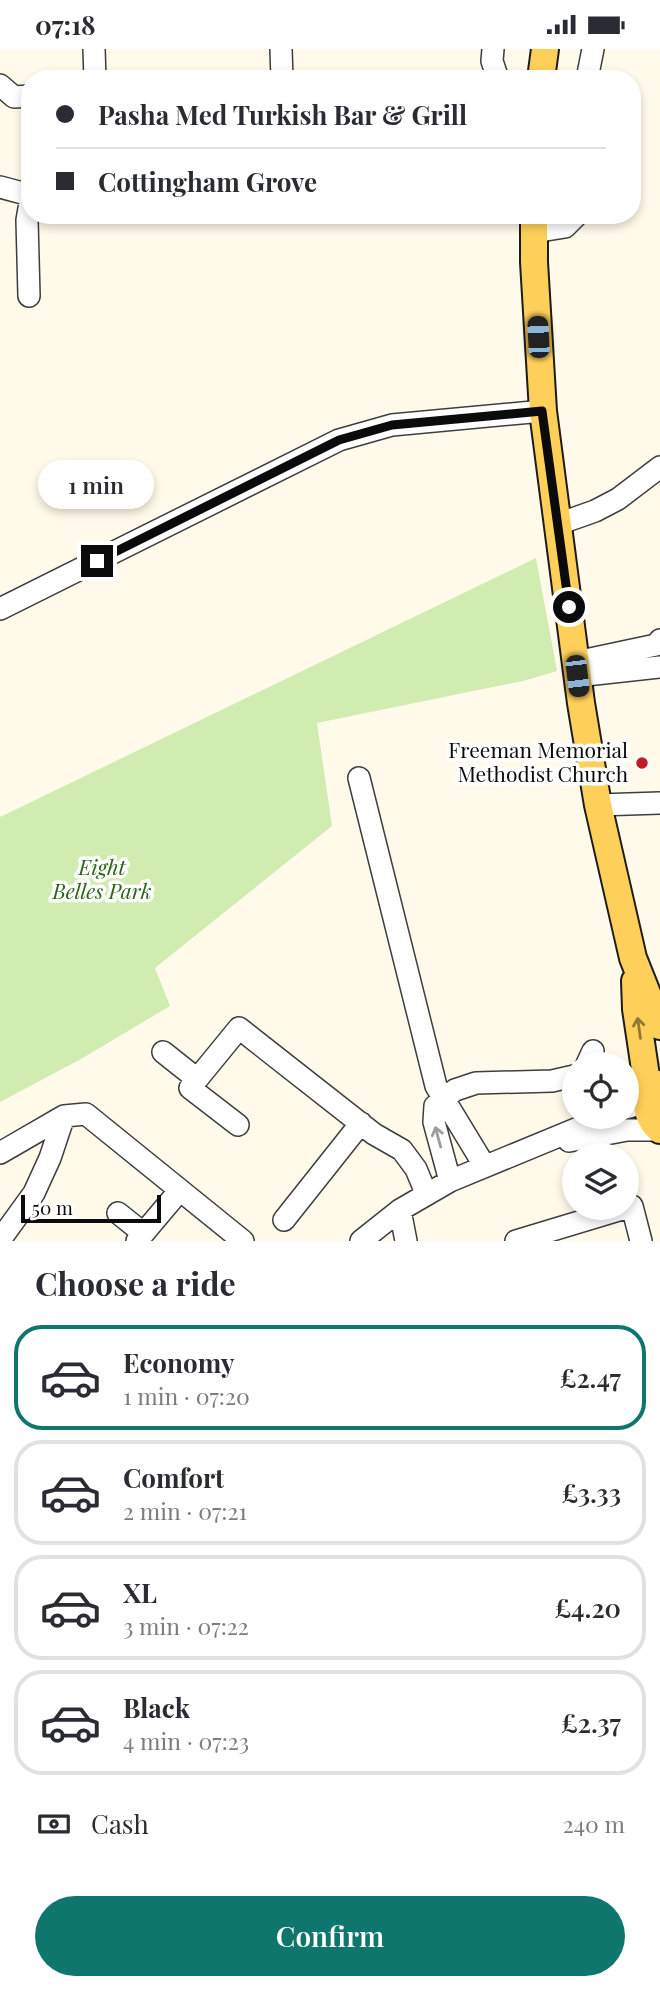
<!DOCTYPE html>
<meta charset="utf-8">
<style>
body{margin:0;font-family:"Playfair Display",serif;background:#f7f7f7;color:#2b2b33;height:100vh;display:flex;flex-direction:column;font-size:26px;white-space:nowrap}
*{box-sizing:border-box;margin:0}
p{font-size:23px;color:#7c7c81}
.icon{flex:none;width:38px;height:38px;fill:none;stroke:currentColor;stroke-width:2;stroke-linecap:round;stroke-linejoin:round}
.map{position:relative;height:1192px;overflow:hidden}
.drawer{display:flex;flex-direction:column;background:#fff;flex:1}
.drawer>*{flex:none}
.guide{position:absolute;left:21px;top:21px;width:620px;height:154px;border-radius:28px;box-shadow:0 4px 10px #0003;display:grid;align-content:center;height:154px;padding:0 35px;background:#fff}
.tools{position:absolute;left:562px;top:1003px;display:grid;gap:14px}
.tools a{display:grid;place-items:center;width:77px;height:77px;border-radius:50%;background:#fff;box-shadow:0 4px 10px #0003;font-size:35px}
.scale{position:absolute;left:21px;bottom:18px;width:140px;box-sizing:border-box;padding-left:7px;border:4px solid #0b0b0b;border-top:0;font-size:19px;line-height:24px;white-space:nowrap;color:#0b0b0b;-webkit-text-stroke:5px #fff;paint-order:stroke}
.end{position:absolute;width:32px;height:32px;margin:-16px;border:9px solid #0b0b0b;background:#fff;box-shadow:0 0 0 4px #fff}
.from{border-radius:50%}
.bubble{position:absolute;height:49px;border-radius:24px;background:#fff;box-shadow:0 4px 10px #0003;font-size:23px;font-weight:600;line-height:49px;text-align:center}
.car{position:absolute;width:21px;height:42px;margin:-21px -10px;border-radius:9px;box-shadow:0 0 5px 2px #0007;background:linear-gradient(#222 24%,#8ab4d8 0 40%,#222 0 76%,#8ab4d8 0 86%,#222 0)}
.guide b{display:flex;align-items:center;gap:24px;height:66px;font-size:26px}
.guide b+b{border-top:2px solid #e1e1e2}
.guide i{width:18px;height:18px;background:#2b2b33}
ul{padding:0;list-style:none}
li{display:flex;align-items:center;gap:21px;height:105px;margin:0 14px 10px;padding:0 21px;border:4px solid #e1e1e2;border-radius:28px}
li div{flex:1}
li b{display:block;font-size:26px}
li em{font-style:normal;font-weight:600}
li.on{border-color:#0f766e}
li>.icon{width:63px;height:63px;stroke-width:1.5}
h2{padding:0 35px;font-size:32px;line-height:84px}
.pay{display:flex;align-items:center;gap:18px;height:77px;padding:0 35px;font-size:26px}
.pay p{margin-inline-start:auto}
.button{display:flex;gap:14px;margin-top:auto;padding:14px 35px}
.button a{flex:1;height:80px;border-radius:42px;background:#0f766e;color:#fff;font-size:28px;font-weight:600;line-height:80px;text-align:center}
.status{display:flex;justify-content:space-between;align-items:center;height:49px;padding:0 35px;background:#fff;direction:ltr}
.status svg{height:19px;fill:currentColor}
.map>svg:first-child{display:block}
.green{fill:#d1ecb0}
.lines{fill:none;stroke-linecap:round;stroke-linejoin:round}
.minor-casing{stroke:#3e3e3e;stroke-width:24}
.major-casing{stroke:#1c1c1c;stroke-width:30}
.minor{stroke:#fff;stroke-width:21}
.major{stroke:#ffd059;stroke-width:26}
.oneway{stroke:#917736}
.oneway2{stroke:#9d9d9d}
.route{stroke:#0b0b0b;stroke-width:9}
.poi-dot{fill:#c31a29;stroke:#fff;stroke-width:2.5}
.labels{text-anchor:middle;stroke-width:7;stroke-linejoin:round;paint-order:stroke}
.poi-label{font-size:21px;fill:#0b0b0b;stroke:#fff;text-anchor:end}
.park-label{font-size:21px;font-style:italic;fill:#2b6618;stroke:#fff}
</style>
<div class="status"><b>07:18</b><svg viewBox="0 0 49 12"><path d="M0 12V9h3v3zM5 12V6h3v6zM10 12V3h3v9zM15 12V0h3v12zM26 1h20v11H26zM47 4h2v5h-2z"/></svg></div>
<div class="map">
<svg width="660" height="1192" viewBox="0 0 660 1192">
<rect width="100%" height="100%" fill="#fffae9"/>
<!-- green -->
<path class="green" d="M 536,509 L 557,622 L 527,631 L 317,674 L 332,777 L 155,919 L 170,957 L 81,1010 L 0,1053 L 0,768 Z"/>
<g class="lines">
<defs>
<path id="minor" d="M 94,0 L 95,30
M 281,0 L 282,30
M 493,0 L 492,12 L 498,30
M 587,30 L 593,0
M 0,36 L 14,48 L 30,47
M 0,138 L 30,146
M 534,183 L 565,178 L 577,166
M 29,247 L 27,171 L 30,154
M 558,475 L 595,462 L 618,450 L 660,418
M 0,560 L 339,391 L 392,376 L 543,362
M 576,613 L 656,596 L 660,591
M 577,627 L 660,618
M 359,729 L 436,1037 L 484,1116
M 598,756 L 660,754
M 163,1003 L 197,1030
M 587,1015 L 593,1002
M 626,1059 L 647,1053
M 238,1076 L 190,1039 L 239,979 L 374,1085 L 402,1101 L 416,1120 L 426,1144
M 569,1092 L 627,1081 L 660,1081
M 0,1104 L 64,1067 L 86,1065 L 243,1192
M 450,1132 L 434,1073 L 435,1057 L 455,1041 L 476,1034 L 552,1032 L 574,1027
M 400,1161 L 406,1192
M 118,1164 L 143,1184
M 284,1171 L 361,1074
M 0,1191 L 34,1144 L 50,1109 L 64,1067
M 137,1192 L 180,1141
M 361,1192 L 400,1161 L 450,1132 L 605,1068
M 516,1192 L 632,1157 L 641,1192"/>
<path id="major" d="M 541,30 L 545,0
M 534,166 L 534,213 L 543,362 L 581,654 L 598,756 L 633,909 L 660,977
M 635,932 L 636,960 L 649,1047
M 659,1035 C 642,1048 645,1067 660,1081"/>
</defs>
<!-- minor casing -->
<use href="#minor" class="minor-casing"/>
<!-- major casing -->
<use href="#major" class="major-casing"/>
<!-- minor -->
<use href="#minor" class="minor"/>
<!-- major -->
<use href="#major" class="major"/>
</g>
<!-- one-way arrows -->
<defs><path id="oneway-shaft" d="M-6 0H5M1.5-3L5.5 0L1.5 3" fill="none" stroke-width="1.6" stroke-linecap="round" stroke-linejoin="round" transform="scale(1.75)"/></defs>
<use class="oneway" href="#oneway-shaft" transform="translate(639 979) rotate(-98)"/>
<use class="oneway2" href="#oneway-shaft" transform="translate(438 1088) rotate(-105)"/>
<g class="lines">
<!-- route -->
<path class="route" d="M 97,512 L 339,391 L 392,376 L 542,362 L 569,558"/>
</g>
<!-- markers -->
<circle class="poi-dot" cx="642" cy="714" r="7"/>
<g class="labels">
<!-- poi labels -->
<g class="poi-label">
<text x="628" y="709">Freeman Memorial<tspan x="628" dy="24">Methodist Church</tspan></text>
</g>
<!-- park labels -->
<g class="park-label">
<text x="102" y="826">Eight<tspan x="102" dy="24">Belles Park</tspan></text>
</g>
</g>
</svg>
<div class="tools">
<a><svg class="icon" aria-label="locate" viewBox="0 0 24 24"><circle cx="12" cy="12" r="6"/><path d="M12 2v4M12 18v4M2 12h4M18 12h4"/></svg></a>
<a><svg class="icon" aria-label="layers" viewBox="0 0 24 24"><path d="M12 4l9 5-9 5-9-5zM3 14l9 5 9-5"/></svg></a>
</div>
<div class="scale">50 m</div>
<i class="end from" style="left:569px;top:558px"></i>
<i class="end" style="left:97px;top:512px"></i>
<div class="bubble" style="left:38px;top:411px;width:116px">1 min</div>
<i class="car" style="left:538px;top:288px;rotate:357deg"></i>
<i class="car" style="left:577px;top:627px;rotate:173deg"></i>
<div class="guide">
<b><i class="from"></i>Pasha Med Turkish Bar &amp; Grill</b>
<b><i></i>Cottingham Grove</b>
</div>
</div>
<section class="drawer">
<h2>Choose a ride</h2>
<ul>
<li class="on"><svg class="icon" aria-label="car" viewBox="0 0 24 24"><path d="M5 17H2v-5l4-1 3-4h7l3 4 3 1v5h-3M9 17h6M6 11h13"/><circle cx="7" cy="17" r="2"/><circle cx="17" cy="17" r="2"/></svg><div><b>Economy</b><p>1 min · 07:20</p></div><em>£2.47</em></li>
<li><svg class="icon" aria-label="car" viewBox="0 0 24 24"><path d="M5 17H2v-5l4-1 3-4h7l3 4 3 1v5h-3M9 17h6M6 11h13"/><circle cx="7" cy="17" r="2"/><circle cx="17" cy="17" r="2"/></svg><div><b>Comfort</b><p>2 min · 07:21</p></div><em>£3.33</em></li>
<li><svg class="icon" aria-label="car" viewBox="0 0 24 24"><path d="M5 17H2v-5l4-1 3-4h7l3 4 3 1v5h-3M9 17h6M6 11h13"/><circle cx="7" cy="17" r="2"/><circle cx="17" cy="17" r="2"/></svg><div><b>XL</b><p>3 min · 07:22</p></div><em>£4.20</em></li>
<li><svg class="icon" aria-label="car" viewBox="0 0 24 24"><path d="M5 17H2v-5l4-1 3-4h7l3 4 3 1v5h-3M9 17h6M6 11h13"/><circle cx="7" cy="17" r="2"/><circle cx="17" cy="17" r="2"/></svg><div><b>Black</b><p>4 min · 07:23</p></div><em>£2.37</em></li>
</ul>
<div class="pay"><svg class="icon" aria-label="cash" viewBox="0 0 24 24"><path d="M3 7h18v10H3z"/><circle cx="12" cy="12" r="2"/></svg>Cash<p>240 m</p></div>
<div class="button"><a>Confirm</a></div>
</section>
